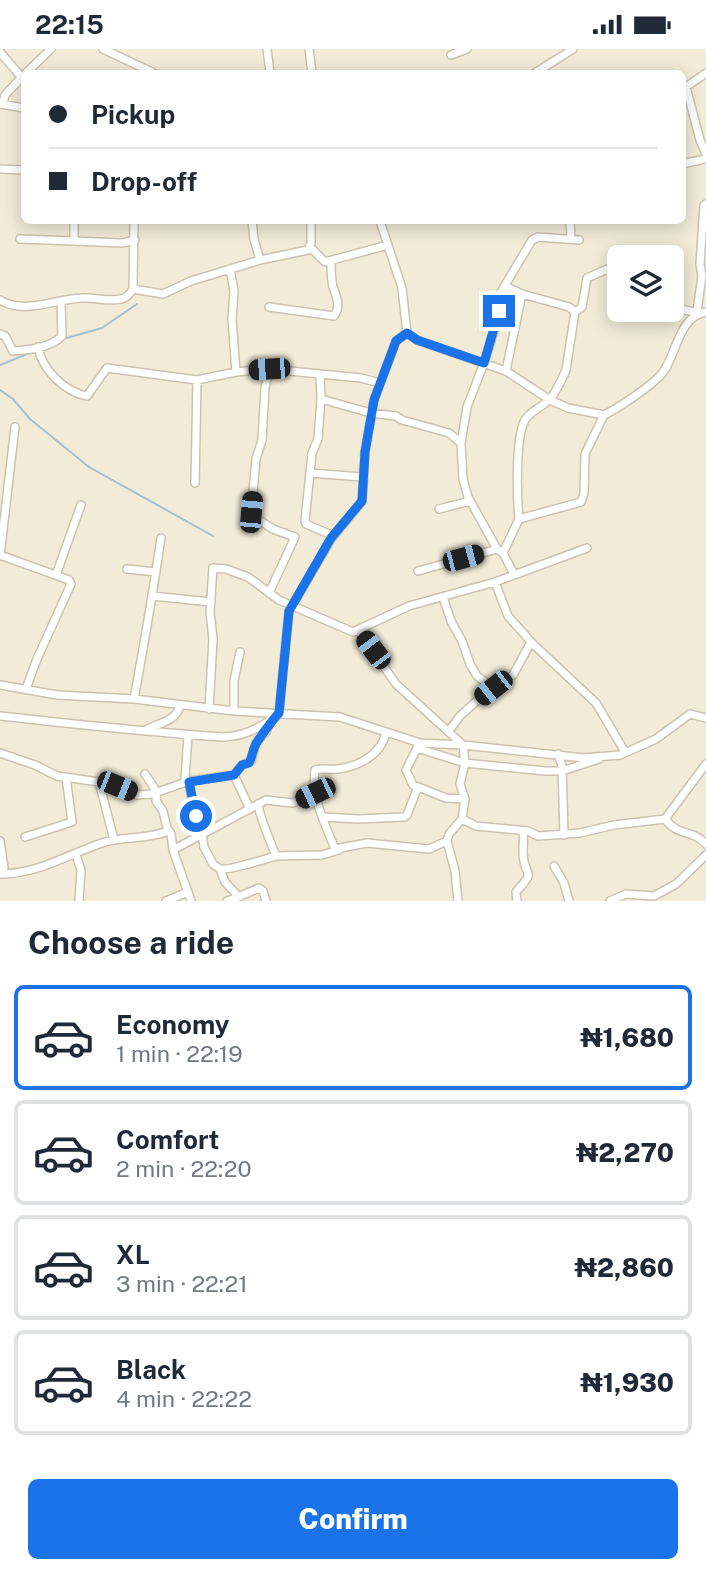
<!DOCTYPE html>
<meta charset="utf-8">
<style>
body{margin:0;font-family:"Public Sans",sans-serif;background:#f2f2f3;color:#1f2937;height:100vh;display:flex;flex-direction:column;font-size:26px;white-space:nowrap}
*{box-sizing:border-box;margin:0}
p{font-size:23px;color:#747a83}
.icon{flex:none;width:38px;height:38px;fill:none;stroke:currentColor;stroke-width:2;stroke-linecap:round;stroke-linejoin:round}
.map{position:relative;height:852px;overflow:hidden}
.panel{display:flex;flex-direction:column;background:#fff;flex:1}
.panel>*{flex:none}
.banner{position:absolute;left:21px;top:21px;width:665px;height:154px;border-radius:10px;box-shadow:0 4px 18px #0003;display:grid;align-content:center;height:154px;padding:0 28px;background:#fff}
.tools{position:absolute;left:607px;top:196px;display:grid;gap:14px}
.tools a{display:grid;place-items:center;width:77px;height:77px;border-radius:10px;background:#fff;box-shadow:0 4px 18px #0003;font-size:35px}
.end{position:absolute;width:32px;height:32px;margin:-16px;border:9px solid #1a73e8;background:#fff;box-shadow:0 0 0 4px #fff}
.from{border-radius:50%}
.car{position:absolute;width:21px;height:42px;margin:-21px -10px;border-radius:9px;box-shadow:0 0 5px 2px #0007;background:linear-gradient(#222 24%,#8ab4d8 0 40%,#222 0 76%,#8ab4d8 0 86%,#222 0)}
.banner b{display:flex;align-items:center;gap:24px;height:66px;font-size:26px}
.banner b+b{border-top:2px solid #e0e1e3}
.banner i{width:18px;height:18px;background:#1f2937}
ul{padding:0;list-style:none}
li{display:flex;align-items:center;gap:21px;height:105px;margin:0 14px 10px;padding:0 14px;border:4px solid #e0e1e3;border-radius:10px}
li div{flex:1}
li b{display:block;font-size:26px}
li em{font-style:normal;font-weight:800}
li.on{border-color:#1a73e8}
li>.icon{width:63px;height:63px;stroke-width:1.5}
h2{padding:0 28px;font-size:32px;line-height:84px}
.button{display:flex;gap:14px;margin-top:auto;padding:14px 28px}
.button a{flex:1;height:80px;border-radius:10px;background:#1a73e8;color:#fff;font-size:28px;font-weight:800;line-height:80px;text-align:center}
.status{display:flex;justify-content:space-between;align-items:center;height:49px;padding:0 35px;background:#fff;direction:ltr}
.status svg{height:19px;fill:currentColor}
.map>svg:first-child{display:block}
.residential{fill:#f1ebd7;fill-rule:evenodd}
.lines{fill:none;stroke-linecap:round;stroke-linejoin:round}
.stream{stroke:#a5c0d3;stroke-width:2}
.minor-casing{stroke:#cbc3af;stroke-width:10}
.minor{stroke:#fff;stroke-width:7}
.route{stroke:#1a73e8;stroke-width:9}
</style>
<div class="status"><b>22:15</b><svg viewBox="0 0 49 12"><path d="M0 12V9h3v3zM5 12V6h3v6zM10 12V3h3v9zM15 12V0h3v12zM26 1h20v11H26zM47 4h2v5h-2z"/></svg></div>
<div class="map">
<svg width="706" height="852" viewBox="0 0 706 852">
<rect width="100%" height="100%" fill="#faf8e8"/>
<!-- residential -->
<path class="residential" d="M 0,0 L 706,0 L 706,852 L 0,852 ZM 24,24 L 682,24 L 682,172 L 24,172 ZM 620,208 L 672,208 L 672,261 L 620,261 Z"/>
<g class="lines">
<!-- stream -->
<path class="stream" d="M 63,290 L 102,279 L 137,255
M 0,316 L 32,303
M 0,341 L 13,350 L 30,370 L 89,418 L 213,487"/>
<defs>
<path id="minor" d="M 103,0 L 154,24
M 267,0 L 270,24
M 309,0 L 312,24
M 0,3 L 22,29
M 451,6 L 467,0
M 26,24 L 51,0
M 535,24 L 573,0
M 706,24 L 686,38 L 700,91 L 706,105
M 1,55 L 24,59
M 3,55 L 5,46 L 24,26
M 682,115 L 706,110
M 0,120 L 24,121
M 252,172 L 254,190 L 260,211
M 380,172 L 402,239 L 407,284 L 417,291 L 506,322 L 550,351 L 568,359 L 604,366 C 620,358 645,341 659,328 C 677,311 676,268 706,263
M 570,172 L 571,190
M 20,190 L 74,192 L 74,172
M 74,192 L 123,194 L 135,191
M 310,198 L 325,213 L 388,196
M 230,220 L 234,242 L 232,270 L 236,323
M 505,237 L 522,245 L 569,258 L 575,263
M 133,240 L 163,245 L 191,232 L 260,211 L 308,201 L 311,194 L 311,172
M 0,251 C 26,266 54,250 82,249 C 95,248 108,253 121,250 C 127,249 130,245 133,240 L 134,172
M 269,258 L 334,267 C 341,257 337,249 333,238 C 331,230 331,221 331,213
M 672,259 L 701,264
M 697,262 L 702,227 L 700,215 L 704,156 L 706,155
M 0,285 L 5,287 L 13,302 C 29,301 50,299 62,287 L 61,252
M 38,298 C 42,321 65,343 87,347 L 107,319 L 197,331 L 236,323 L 269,320 L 361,329 L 380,334
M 506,322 L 522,245
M 320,327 L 321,350 L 318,390 L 312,404 L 305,472 L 306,475 L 334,487
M 321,350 L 371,364 L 396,367 L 402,371 L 449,384 L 461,394
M 310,424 L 362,428
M 195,434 L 197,331
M 439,460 L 470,452
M 519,470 C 517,449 515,389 525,371 C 531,361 543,358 550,350 C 557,342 562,330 566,321 L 575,263 L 582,258 L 587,229 L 612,218 L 612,205
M 503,504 L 519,470 L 581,453 L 584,444 L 585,405 L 604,366
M 0,506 L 69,531 L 71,535 L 37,610 L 26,640
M 0,507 L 15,378
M 127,520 L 156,523
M 418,522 L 497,500
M 514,525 L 503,504 L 497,500 L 468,448 L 463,430 L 461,394 L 467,358 L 484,314 L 499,266 L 501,243 L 532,191 L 538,188 L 579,191
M 56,526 L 81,456
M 495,533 L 508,567 L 534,596 L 596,654 L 625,703
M 269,544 L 295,488 L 273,480 L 251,466 L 256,410 L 262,391 L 265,339 L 269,320
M 152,547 L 211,553
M 443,548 L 451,572 L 462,592 L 470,615 L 477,627 L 493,639
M 359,582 L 396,635 L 463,696 L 465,714 L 460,735 L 465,750 L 462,770 L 449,785 L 447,792 L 455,822 L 458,852
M 0,636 L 57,646 L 134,650 L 234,662 L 340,668 L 420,694 L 463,696 L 584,709 L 620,706 L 656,690 L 690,665 L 706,669
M 134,650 C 144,596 153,543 161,489
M 209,660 L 213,590 L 210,563 L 213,519 L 226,520 L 248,528 L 279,551 L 353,583 L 409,557 L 495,533 L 587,499
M 234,662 L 234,632 L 240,603
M 0,667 C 75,675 149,684 224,688 C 244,687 263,678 279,664 L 289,562 L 331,490 L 362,452 L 365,403 L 374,351 L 396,292 L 407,284
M 144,682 C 158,673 176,674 180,656
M 449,682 L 460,667 L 480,649 L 513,626 L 531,593
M 386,683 C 382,705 360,717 338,720 C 330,721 323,719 315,721 C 311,748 325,775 335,800 L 367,794 L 429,800 L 447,792
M 188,686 L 185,729 L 189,732 L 193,759 L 200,771 L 204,798 L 213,815 L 220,820 L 225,833 L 237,846 L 236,849 L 227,852
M 419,695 L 406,721 L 413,736 L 446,749 L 465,750
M 417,699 L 465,714 L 545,722 L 562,722 L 599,710
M 0,704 L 35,716 L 57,727 L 99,733 L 137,746 L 152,745 L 189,732 L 234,726 L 242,716 L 251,712 L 256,694 L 266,683 L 271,671
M 558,705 L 562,717 L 564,786
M 145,725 C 151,734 158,742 156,752 L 163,762 L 167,779 L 171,785 L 173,801 L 191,852
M 234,726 L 250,760
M 99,733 L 114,791
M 258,755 C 258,763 272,797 276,807 L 322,806 L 339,801
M 323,768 L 358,770 L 404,768 L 407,766 L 417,740
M 462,770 L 476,777 L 528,782 L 538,787 L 580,784 L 614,776 L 665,770 L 706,715
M 665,770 C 680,789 690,779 706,795
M 25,788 L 72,773 L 66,728
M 0,792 L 4,819 L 0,825
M 173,801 L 266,751 L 293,754 L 315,744
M 76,806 L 81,821 L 79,852
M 554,817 L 564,834 L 569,852
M 220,820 C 227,822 266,810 276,807
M 1,825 C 39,825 70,804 105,793 C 126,787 146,791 168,782
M 236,849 L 259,839 L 263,842 L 266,852
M 166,852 L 188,843
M 517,852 L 516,843 C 538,819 524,830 523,804 C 523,796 524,790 523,782
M 610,852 L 626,845 L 654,847 L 676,835 L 706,806"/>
</defs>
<!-- minor casing -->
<use href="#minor" class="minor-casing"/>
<!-- minor -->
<use href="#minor" class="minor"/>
</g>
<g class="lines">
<!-- route -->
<path class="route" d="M 196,767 L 189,733 L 234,726 L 242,716 L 249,714 C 252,709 252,703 255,697 C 256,693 275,668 279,664 L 289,562 L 331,489 L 362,452 L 365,403 L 374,351 L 396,292 L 407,284 L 417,291 L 484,314 L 499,262"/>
</g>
</svg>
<div class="tools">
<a><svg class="icon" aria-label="layers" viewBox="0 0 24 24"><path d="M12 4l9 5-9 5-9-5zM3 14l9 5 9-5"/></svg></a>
</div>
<i class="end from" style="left:196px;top:767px"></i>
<i class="end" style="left:499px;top:262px"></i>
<i class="car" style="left:269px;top:320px;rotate:266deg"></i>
<i class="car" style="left:251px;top:463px;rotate:5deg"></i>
<i class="car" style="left:463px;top:509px;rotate:75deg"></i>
<i class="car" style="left:373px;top:601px;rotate:323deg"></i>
<i class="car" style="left:493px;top:639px;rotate:232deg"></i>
<i class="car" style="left:117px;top:737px;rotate:112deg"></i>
<i class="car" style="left:315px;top:744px;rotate:244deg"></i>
<div class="banner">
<b><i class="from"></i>Pickup</b>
<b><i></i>Drop-off</b>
</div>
</div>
<section class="panel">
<h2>Choose a ride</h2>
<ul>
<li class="on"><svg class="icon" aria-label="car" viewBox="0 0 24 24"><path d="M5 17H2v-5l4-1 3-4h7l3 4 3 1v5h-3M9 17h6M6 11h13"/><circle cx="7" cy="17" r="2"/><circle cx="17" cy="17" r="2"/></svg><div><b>Economy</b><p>1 min · 22:19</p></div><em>₦1,680</em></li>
<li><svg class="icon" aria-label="car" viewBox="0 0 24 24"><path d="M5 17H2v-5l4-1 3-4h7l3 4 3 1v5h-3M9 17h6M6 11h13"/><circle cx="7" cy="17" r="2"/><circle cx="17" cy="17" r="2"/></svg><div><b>Comfort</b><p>2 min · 22:20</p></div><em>₦2,270</em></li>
<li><svg class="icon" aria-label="car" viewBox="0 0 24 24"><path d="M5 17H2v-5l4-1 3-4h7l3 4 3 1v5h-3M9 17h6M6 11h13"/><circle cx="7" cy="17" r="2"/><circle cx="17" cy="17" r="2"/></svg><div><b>XL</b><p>3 min · 22:21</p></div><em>₦2,860</em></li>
<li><svg class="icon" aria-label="car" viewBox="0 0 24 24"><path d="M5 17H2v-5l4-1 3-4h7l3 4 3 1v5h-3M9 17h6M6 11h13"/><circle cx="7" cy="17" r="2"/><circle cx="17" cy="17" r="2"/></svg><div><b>Black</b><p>4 min · 22:22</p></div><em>₦1,930</em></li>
</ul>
<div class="button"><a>Confirm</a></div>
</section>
